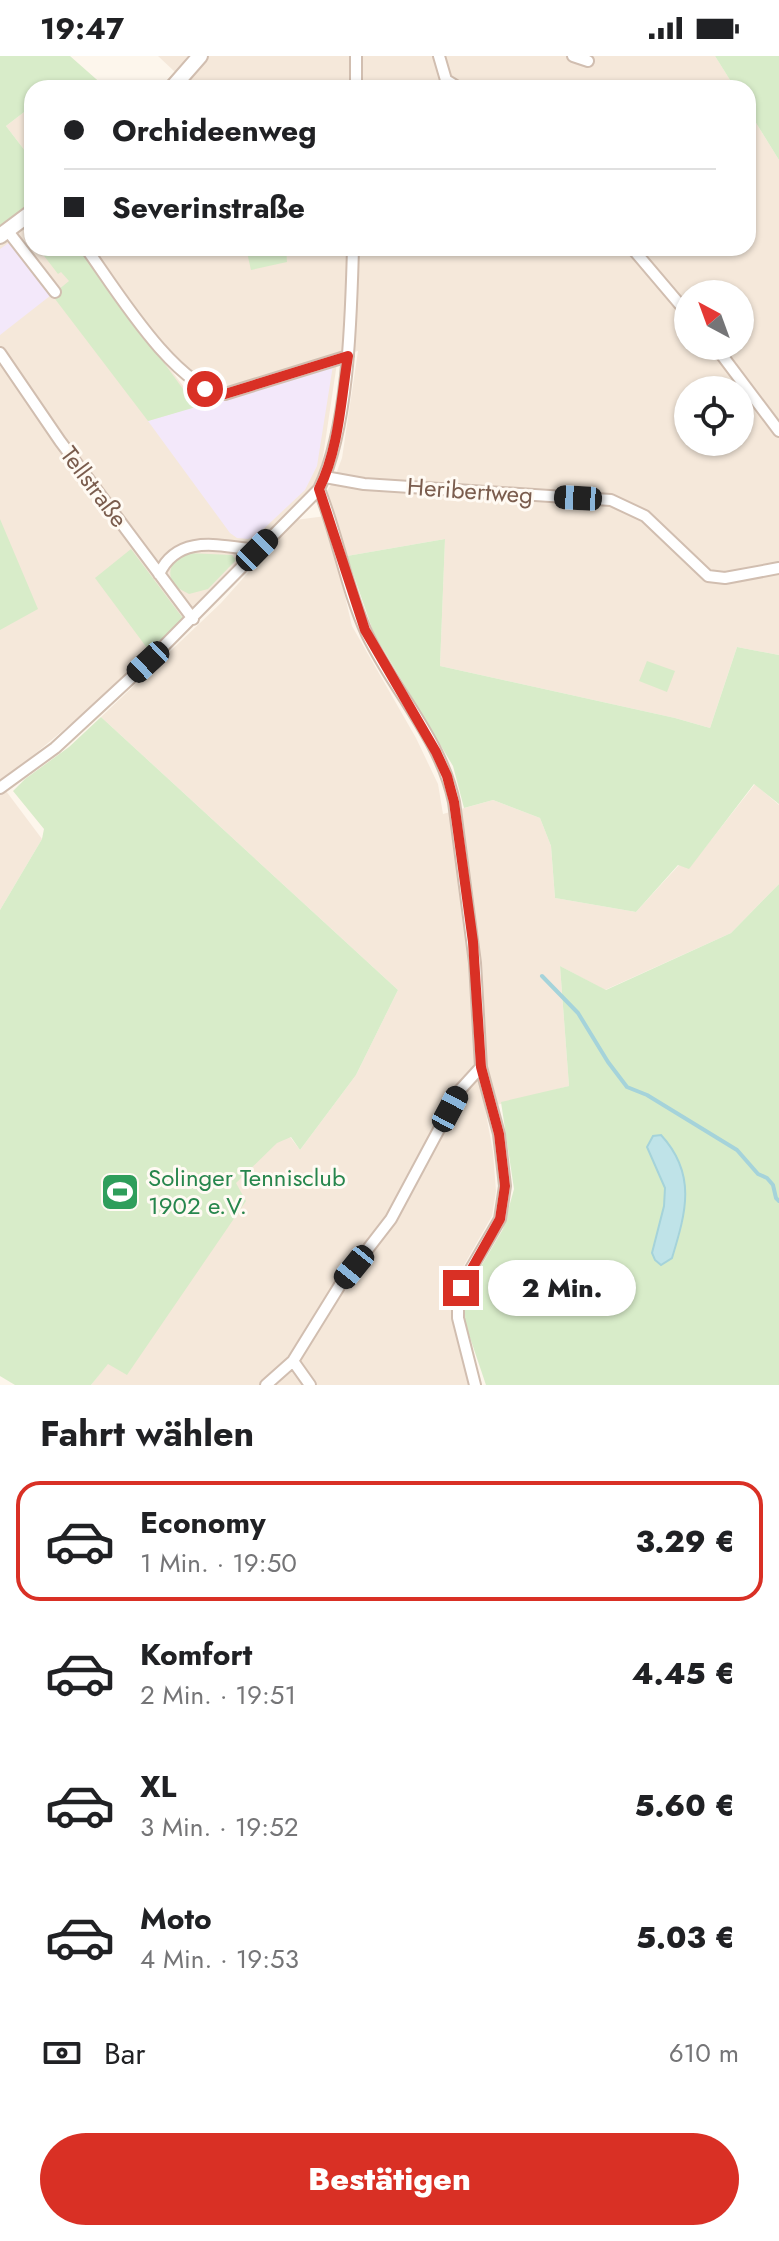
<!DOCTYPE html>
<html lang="de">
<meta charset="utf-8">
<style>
body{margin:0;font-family:Jost,sans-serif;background:#f2f2f2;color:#202124;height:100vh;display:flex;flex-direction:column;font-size:30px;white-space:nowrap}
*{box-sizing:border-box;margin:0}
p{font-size:26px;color:#757577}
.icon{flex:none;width:44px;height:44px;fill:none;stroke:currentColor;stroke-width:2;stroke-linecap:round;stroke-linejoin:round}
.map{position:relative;height:1329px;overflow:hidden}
.panel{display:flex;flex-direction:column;background:#fff;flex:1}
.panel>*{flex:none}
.banner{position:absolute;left:24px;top:24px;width:732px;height:176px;border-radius:24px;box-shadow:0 2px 6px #0004;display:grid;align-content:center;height:176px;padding:0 40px;background:#fff}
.needle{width:52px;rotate:319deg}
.controls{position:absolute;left:674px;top:224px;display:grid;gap:16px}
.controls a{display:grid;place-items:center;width:80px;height:80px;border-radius:50%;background:#fff;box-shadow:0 2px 6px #0004;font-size:40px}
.end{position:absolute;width:36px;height:36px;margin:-18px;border:10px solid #d93025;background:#fff;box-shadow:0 0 0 4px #fff}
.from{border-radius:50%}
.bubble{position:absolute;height:56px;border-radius:28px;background:#fff;box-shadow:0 2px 6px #0004;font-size:26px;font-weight:800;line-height:56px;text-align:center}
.car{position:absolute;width:24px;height:48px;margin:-24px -12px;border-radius:10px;box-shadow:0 0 6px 2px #0007;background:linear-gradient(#222 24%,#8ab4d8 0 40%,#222 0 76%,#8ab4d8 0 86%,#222 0)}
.banner b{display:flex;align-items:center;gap:28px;height:76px;font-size:30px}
.banner b+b{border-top:2px solid #e0e0e0}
.banner i{width:20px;height:20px;background:#202124}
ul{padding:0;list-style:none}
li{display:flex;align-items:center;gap:24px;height:120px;margin:0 16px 12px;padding:0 24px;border:4px solid transparent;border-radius:24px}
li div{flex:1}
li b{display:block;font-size:30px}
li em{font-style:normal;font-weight:800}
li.active{border-color:#d93025}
li>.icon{width:72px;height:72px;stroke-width:1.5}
h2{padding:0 40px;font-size:36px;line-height:96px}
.pay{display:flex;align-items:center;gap:20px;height:88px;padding:0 40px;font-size:30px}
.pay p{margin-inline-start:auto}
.cta{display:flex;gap:16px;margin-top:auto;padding:16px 40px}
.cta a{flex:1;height:92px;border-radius:48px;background:#d93025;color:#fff;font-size:32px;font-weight:800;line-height:92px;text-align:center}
.status{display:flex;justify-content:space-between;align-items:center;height:56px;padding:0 40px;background:#fff;direction:ltr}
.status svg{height:22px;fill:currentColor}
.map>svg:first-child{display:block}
.residential{fill:#f5e8da;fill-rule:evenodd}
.education{fill:#f3e8fa}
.green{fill:#d8ecc9}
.water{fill:#bfe3e8;stroke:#a5d3da;stroke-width:2}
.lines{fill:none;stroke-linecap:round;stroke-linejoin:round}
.stream{stroke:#a5d3da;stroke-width:4}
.minor-casing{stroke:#d1beb0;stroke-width:14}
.tertiary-casing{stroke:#d1beb0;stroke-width:18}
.minor{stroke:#fff;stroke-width:10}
.tertiary{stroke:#fff;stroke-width:14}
.route{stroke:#d93025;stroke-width:10}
.labels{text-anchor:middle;stroke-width:6;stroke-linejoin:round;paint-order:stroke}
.street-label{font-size:24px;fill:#7a5c4d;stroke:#fffaf3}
.leisure-label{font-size:24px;fill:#27864d;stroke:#fffaf3;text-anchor:start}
</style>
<div class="status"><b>19:47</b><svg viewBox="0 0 49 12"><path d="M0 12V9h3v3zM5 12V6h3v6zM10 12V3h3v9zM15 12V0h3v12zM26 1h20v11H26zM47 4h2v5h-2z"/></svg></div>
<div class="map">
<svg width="779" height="1329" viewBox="0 0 779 1329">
<rect width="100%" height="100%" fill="#fdf6ec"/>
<!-- residential -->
<path class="residential" d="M 158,0 L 715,0 L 735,32 L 159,32 L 175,16 Z
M 32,50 L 32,104 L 6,70 Z
M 748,54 L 779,104 L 779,599 L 737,591 L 710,672 L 675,662 L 440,610 L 445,483 L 347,500 L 326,436 L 333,426 L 342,402 L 358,295 L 221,333 L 196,322 L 163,290 L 93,192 L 748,192 ZM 688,238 L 740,238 L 740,290 L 688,290 ZM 688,334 L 740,334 L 740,386 L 688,386 Z
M 32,153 L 32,192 L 84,192 L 133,265 L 197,348 L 337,307 L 322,407 L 317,424 L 306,440 L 258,484 L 185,565 L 91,651 L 0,727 L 42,783 L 0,854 L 0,177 Z
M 326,460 L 352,570 L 416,682 L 438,728 L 443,758 L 493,744 L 540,762 L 551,790 L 555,842 L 636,856 L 679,809 L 689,812 L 755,728 L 779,749 L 779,828 L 731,877 L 605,934 L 560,910 L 569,1030 L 485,1052 L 493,1096 L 496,1135 L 492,1160 L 451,1232 L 451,1256 L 472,1329 L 91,1329 L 107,1308 L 0,1090 L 206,970 L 300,1094 L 356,1019 L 398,934 L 101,661 L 221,547 L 295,464 Z"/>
<!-- education -->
<path class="education" d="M 14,183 L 55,236 L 0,279 L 0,193 Z
M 333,309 L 317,410 L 305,434 L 256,480 L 248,483 L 237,482 L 230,477 L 148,365 Z"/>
<!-- green -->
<path class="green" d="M 0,0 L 70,0 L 104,30 L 32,32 L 32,50 L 6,70 L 32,104 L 32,148 L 0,173 Z
M 715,0 L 779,0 L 779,104 L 748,54 L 748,32 L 735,32 Z
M 38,192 L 81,192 L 196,351 L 148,365 L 52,239 L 69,225 L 61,216 L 58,218 Z
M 246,192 L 286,192 L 287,206 L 251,214 Z
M 0,463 L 38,553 L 0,574 Z
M 445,483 L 440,610 L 675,662 L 710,672 L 737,591 L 779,599 L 779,748 L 754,728 L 689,813 L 678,809 L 636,856 L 555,842 L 551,790 L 540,762 L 493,744 L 464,752 L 453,710 L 374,578 L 347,500 Z
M 131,493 L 185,565 L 150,596 L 95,522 Z
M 187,497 L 232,499 L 236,504 L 208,533 L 189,538 L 174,530 C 166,515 171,504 187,497 Z
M 647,605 L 675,615 L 667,636 L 639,625 Z
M 101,661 L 398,934 L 356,1019 L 300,1094 L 291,1081 L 277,1087 L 236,1127 L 246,1145 L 127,1319 L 108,1308 L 91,1329 L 15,1329 L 0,1320 L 0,854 L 42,783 L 44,773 L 13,735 L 25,723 L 69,691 Z
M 779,828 L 779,1329 L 486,1329 L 461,1255 L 470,1229 L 503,1173 L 514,1133 L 501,1046 L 569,1030 L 560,910 L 606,934 L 731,877 Z"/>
<!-- water -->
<path class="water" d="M 661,1079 C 697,1118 686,1156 672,1202 L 661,1209 L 655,1204 L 652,1197 L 664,1150 L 665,1132 L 647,1091 L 653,1080 Z"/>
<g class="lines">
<!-- stream -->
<path class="stream" d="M 542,920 L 578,957 L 608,1006 L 627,1031 L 647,1039 L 737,1094 L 758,1118 L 767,1122 L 773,1129 L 776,1142 L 779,1145"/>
<defs>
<path id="minor" d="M 439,0 L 446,24 L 459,32
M 573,0 L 588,5
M 356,32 L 356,0
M 7,174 L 55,236
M 86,192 C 115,232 175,332 225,338 L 348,300
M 632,192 L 688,258
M 715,290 L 779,375
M 0,297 L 60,385 L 193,563
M 325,421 L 364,428 L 611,444 L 645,460 L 708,520 L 725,522 L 779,512
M 319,433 C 338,480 346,532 367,578 C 394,635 441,683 454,746 L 475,907 L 481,1011 L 499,1078 L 505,1130 L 500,1163 L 468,1218 L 458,1243 L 458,1262 L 475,1329
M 159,518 C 178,477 220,490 257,494
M 0,732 L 55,692 L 148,606 L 319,433 C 349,371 351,261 353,192
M 293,1305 L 310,1329
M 266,1329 L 293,1305 L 340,1229 L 391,1163 L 460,1034 L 481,1011"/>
<path id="tertiary" d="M 172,32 L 200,0
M 0,180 L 32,156"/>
</defs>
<!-- minor casing -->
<use href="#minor" class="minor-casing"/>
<!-- tertiary casing -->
<use href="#tertiary" class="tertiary-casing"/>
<!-- minor -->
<use href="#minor" class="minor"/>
<!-- tertiary -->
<use href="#tertiary" class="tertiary"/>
</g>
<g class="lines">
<!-- route -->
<path class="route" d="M 205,333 L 225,338 L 348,300 C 341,343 339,393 319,433 L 365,574 L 436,696 L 447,720 L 454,746 L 473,886 L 481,1011 L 499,1078 L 505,1130 L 500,1163 L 461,1232"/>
</g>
<!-- icons -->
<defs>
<symbol id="stadium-square" viewBox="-11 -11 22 22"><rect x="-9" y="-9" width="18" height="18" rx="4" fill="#2e9e5b" stroke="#fffaf3"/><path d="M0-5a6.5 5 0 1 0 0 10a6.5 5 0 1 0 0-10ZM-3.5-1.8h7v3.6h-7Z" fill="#fff"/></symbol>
</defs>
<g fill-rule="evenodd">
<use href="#stadium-square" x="98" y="1114" width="44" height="44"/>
</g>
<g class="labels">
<!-- street labels -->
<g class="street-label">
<text transform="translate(94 431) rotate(53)" y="8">Tellstraße</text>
<text transform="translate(470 435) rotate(4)" y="8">Heribertweg</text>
</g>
<!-- leisure labels -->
<g class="leisure-label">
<text x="148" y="1130">Solinger Tennisclub<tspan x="148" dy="28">1902 e.V.</tspan></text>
</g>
</g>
</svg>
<div class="controls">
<a><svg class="needle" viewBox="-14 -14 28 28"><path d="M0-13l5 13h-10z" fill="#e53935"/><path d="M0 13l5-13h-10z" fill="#757577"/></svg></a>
<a><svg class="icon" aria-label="locate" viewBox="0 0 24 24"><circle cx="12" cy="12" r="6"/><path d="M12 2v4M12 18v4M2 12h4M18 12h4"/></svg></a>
</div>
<i class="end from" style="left:205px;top:333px"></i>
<i class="end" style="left:461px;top:1232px"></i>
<div class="bubble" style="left:488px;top:1204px;width:148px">2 Min.</div>
<i class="car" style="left:578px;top:442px;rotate:273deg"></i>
<i class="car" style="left:257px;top:494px;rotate:45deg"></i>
<i class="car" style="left:148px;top:606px;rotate:227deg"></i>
<i class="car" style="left:450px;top:1053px;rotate:28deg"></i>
<i class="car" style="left:354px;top:1211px;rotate:219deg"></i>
<div class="banner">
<b><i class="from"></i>Orchideenweg</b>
<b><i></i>Severinstraße</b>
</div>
</div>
<section class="panel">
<h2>Fahrt wählen</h2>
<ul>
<li class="active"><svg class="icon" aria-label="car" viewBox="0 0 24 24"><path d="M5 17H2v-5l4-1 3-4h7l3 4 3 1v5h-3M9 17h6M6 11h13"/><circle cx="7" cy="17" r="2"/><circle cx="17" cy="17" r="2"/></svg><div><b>Economy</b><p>1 Min. · 19:50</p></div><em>3.29 €</em></li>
<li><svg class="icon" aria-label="car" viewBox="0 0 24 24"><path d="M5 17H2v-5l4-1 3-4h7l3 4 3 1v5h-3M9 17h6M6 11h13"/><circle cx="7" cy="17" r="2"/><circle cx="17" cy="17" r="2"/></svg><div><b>Komfort</b><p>2 Min. · 19:51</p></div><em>4.45 €</em></li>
<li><svg class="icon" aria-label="car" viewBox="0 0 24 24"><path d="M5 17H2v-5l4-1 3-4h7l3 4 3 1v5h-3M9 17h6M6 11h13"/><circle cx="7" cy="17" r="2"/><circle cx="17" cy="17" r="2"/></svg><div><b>XL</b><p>3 Min. · 19:52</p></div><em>5.60 €</em></li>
<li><svg class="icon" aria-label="car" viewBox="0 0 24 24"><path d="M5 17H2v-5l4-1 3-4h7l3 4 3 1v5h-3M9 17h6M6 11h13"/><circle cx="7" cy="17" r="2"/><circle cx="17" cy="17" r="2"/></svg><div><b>Moto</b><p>4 Min. · 19:53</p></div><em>5.03 €</em></li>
</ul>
<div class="pay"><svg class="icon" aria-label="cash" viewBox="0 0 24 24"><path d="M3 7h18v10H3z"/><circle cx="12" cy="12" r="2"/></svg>Bar<p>610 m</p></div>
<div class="cta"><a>Bestätigen</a></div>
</section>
